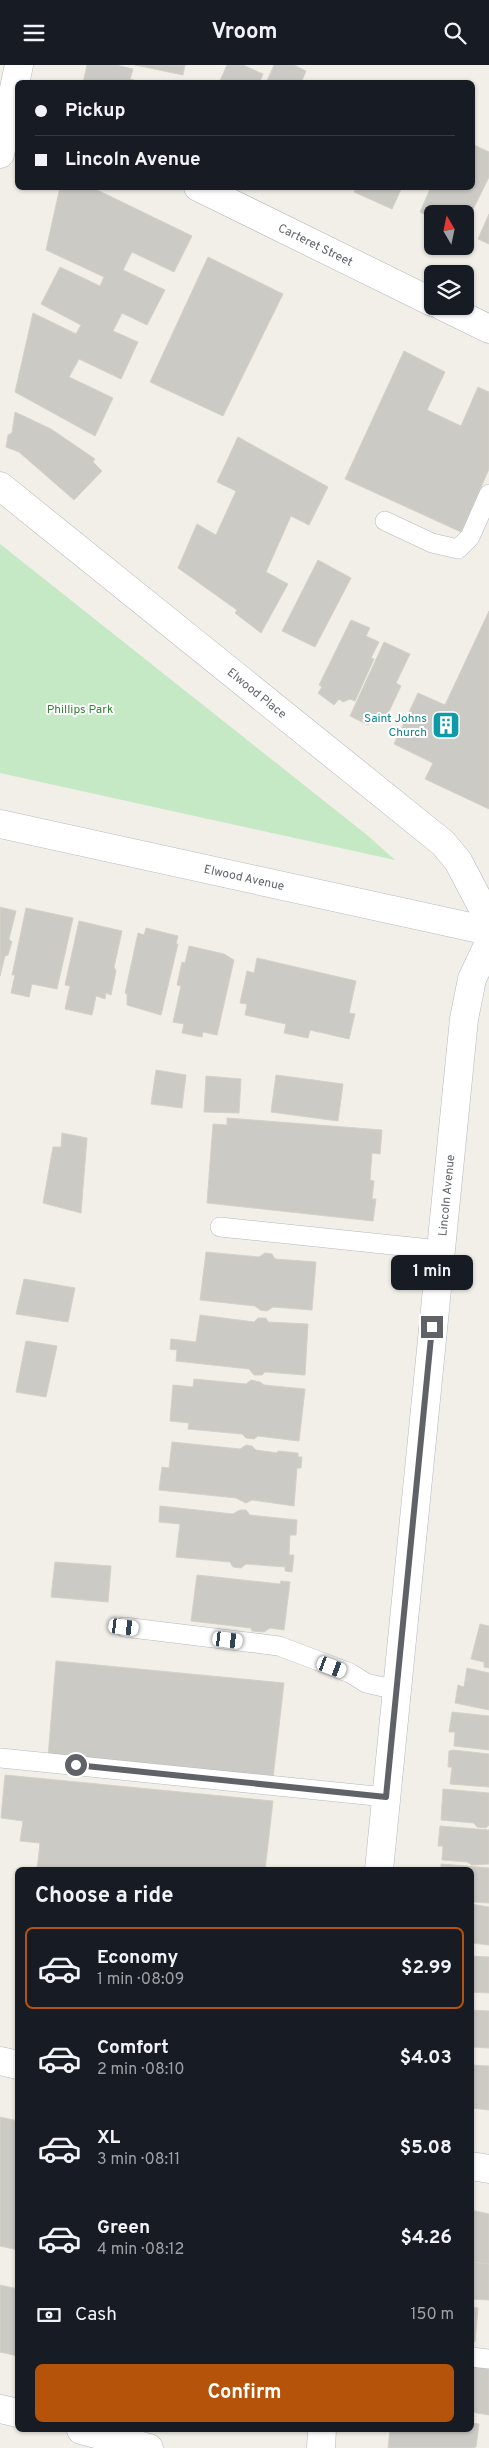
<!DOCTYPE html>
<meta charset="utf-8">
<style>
body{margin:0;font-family:Overpass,sans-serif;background:#242831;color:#f1f3f6;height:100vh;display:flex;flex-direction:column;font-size:19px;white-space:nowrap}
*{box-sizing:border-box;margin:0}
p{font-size:16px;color:#9ea1a6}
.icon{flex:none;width:28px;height:28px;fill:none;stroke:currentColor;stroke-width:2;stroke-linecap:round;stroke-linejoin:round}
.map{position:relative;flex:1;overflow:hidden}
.side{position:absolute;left:15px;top:1802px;width:459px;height:565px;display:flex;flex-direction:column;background:#171b24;border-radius:8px;box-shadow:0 1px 4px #0004}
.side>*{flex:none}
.guide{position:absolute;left:15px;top:15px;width:460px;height:110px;border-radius:8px;box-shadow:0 1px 4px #0004;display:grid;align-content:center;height:110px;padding:0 20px;background:#171b24}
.needle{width:32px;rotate:351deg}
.controls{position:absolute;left:424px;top:140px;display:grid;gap:10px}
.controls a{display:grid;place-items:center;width:50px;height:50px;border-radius:8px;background:#171b24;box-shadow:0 1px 4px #0004;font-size:25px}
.end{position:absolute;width:22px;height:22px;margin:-11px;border:6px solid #5f6368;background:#fff;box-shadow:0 0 0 2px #fff}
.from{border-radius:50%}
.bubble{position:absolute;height:35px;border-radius:8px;background:#171b24;box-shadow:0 1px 4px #0004;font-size:16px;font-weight:700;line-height:35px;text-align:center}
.car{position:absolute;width:15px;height:30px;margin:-15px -8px;border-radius:6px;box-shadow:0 0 4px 1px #0007;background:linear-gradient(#fff 24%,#345 0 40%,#fff 0 76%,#345 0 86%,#fff 0)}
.guide b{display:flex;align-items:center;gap:18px;height:48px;font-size:19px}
.guide b+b{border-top:1px solid #363941}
.guide i{width:12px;height:12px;background:#f1f3f6}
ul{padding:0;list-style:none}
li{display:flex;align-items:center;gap:15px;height:82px;margin:0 10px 8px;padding:0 10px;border:2px solid transparent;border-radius:8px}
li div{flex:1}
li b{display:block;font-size:19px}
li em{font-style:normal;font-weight:700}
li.on{border-color:#b45309}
li>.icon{width:45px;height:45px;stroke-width:1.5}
h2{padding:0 20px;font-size:22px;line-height:60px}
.pay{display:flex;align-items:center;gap:12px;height:55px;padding:0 20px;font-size:19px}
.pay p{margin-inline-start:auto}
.button{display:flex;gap:10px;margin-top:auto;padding:10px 20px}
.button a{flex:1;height:58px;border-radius:8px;background:#b45309;color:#fff;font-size:20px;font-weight:700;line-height:58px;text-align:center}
header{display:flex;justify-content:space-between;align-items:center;height:65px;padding:0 20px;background:#171b24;font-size:22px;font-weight:700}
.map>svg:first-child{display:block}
.green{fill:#c5e8c5}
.building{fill:#cccac5;stroke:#d6d1c6}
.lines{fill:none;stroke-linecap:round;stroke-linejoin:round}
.lane-casing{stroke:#b5b8bc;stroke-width:20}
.street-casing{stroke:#b5b8bc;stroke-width:29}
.secondary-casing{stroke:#b6babf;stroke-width:29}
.lane{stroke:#fff;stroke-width:19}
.street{stroke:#fff;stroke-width:28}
.secondary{stroke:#fff;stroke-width:28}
.route{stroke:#5f6368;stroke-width:6}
.labels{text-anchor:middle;stroke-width:4;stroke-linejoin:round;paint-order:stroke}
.street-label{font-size:12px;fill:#5f6368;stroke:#fff}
.park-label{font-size:12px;fill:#348238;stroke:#fff}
.culture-label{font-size:12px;fill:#0d838f;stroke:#fff;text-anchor:end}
</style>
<header><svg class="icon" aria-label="menu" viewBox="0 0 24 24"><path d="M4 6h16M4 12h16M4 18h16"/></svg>Vroom<svg class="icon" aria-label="search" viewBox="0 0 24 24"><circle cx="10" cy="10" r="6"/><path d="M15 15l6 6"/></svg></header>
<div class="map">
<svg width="489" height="2383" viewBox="0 0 489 2383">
<rect width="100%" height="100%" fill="#f1efe8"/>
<!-- green -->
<path class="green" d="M 0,479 L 367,770 L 395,795 L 0,708 Z"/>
<!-- building -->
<path class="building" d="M 87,0 L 116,0 L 133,4 L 130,14 L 145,18 L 83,18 Z
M 135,0 L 185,0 L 183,10 Z
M 227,0 L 243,0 L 263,9 L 259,18 L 219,18 Z
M 274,0 L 294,0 L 306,6 L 301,18 L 266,18 Z
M 472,79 L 489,87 L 489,112 L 465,161 L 465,149 L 432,149 L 432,153 L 420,147 L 431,122 L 472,122 Z
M 60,122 L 91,122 L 192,171 L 174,207 L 132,187 L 123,205 L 165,225 L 147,260 L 122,248 L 113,266 L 138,277 L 121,314 L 79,294 L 69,312 L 113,333 L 95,371 L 15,327 L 33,248 L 76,269 L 81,260 L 41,239 L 60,202 L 100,221 L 104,212 L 46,185 Z
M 357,122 L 402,122 L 392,144 L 354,127 Z
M 489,149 L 489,179 L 478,174 Z
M 208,192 L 283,229 L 223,351 L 150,317 Z
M 404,286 L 445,307 L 427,345 L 461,361 L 478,322 L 489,327 L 489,404 L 461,467 L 345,414 Z
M 15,347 L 51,364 L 95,394 L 93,397 L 102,406 L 74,435 L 19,387 L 6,382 L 8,370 L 12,368 Z
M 238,372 L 328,422 L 309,460 L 291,451 L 266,507 L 288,519 L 261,568 L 235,548 L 237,545 L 178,503 L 197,459 L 216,470 L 236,426 L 217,417 Z
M 318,495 L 351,513 L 315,582 L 282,566 Z
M 489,546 L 489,744 L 425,714 L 433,698 L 394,679 L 418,628 L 445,640 Z
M 351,555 L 370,563 L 366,571 L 379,577 L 371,593 L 374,594 L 355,636 L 350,634 L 343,637 L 339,634 L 334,640 L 318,628 L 322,622 L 319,620 Z
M 384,577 L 410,589 L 396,618 L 401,621 L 384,657 L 374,658 L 370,656 L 368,660 L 350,651 Z
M 0,842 L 16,846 L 9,874 L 12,877 L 8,890 L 5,891 L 0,911 Z
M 26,843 L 73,853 L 57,924 L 32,919 L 29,932 L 11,928 L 15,910 L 12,910 Z
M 79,856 L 122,866 L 114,902 L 116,906 L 111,930 L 106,928 L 105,934 L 96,931 L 92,950 L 65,944 L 70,921 L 65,920 Z
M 146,863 L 178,871 L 176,879 L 178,879 L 161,950 L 127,940 L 127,929 L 125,928 L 138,868 L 144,870 Z
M 189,881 L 224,889 L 234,895 L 217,970 L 203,967 L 202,972 L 182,968 L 184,959 L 173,957 L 181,921 L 177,920 L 182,897 L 185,898 Z
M 257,893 L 356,916 L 349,948 L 355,949 L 349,974 L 310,965 L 308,973 L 284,968 L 286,959 L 245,950 L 247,939 L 240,938 L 247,906 L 254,908 Z
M 156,1005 L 186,1010 L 182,1043 L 151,1039 Z
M 276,1010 L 343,1019 L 338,1056 L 271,1047 Z
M 206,1011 L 241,1014 L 239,1048 L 204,1047 Z
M 227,1053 L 382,1065 L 380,1089 L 372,1088 L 370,1115 L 374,1116 L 372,1134 L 376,1134 L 373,1156 L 207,1138 L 213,1059 L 227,1060 Z
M 62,1068 L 87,1073 L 81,1148 L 43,1138 L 53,1082 L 61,1082 Z
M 206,1187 L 259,1192 L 265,1188 L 272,1189 L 275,1194 L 316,1197 L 312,1245 L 273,1242 L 267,1246 L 260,1245 L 255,1241 L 200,1235 Z
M 24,1214 L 75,1223 L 68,1257 L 16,1249 Z
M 200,1250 L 254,1257 L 258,1253 L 266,1253 L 268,1257 L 308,1259 L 305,1310 L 265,1307 L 262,1310 L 254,1310 L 249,1304 L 176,1296 L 177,1285 L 170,1284 L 171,1274 L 196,1277 Z
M 26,1276 L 57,1281 L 46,1332 L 16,1327 Z
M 194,1314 L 246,1319 L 251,1315 L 260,1317 L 264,1320 L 305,1324 L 299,1376 L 258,1371 L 254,1374 L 246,1373 L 242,1369 L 188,1364 L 189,1358 L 170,1356 L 173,1320 L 193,1322 Z
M 172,1377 L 240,1384 L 246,1380 L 252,1381 L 256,1385 L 277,1388 L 278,1386 L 298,1388 L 298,1392 L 302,1392 L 301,1403 L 297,1403 L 294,1441 L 252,1435 L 246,1438 L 236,1433 L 159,1425 L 162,1402 L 169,1403 Z
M 160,1441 L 233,1449 L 240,1445 L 246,1445 L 250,1450 L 297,1455 L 296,1470 L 290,1470 L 289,1490 L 294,1490 L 292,1507 L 285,1506 L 285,1502 L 246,1499 L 241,1503 L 233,1502 L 230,1497 L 176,1492 L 180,1459 L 159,1457 Z
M 55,1497 L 111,1501 L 108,1537 L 51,1532 Z
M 197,1510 L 280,1519 L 281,1516 L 290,1517 L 284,1565 L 270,1563 L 264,1567 L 252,1566 L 251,1563 L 191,1556 Z
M 480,1559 L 489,1561 L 489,1603 L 484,1602 L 484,1597 L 471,1594 Z
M 56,1596 L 284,1618 L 273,1713 L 48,1692 Z
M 467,1603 L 489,1608 L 489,1645 L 455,1638 L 458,1620 L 464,1622 Z
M 452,1647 L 489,1651 L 489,1685 L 454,1681 L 455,1667 L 449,1667 Z
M 453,1685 L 489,1689 L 489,1722 L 450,1719 L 452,1702 L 448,1702 L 449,1686 Z
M 5,1710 L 273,1736 L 265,1805 L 37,1805 L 40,1778 L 20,1776 L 23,1756 L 1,1753 Z
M 443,1724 L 489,1728 L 489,1760 L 486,1763 L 477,1762 L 474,1758 L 441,1755 Z
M 440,1761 L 489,1765 L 489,1799 L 472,1800 L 467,1797 L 442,1795 L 443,1781 L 438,1781 Z
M 441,1799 L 489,1803 L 489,1838 L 471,1837 L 471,1805 L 441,1805 Z
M 471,1839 L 489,1842 L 489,1880 L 471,1878 Z
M 471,1891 L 489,1892 L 489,1928 L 471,1927 Z
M 471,1945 L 489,1946 L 489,1983 L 471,1982 Z
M 471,2000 L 489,2001 L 489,2045 L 471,2043 Z
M 0,2052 L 18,2056 L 18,2185 L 0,2181 Z
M 471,2145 L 489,2149 L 489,2199 L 471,2197 Z
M 471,2197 L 489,2199 L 489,2235 L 471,2234 Z
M 0,2220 L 18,2224 L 18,2291 L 0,2287 Z
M 471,2242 L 478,2243 L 475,2277 L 471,2276 Z
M 471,2301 L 489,2304 L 489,2350 L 471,2347 Z
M 471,2358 L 479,2359 L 476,2382 L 472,2383 L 388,2383 L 390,2365 L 471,2365 Z"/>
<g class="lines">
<defs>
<path id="lane" d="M 385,456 L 432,478 L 458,484 L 470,472 L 489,429
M 220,1162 L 440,1185
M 124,1562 L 279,1581 L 350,1608 L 366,1618 L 396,1625
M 0,1693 L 386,1732
M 471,2292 L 489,2294"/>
<g id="street">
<path id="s1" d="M 198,122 L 432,237"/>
<path d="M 442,241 L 489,264"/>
<path id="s2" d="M 0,421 L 443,778 L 458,796 L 489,855"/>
<path id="s3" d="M 379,1805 L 464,954 L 472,914 L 489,878"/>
<path d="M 0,1996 L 18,2000"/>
<path d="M 471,2101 L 489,2104"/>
<path d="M 0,2344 L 18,2348"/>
<path d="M 81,2365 L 149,2383"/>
<path d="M 321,2383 L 322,2365"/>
</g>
<g id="secondary">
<path d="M 0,89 L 19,0"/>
<path id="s4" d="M 0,759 L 489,866"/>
</g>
</defs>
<!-- lane casing -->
<use href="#lane" class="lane-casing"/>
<!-- street casing -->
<use href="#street" class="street-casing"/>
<!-- secondary casing -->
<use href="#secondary" class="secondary-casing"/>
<!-- lane -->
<use href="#lane" class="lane"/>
<!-- street -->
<use href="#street" class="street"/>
<!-- secondary -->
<use href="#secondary" class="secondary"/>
</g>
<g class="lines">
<!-- route -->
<path class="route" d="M 76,1700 L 386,1732 L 432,1262"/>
</g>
<!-- icons -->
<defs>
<symbol id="building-square" viewBox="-11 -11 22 22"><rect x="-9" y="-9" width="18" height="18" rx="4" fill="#0f9aa8" stroke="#fff"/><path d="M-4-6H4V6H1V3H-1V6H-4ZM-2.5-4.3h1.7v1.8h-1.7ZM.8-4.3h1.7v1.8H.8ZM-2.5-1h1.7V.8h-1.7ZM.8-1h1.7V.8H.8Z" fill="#fff"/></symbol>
</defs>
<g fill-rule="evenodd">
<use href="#building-square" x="430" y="644" width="32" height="32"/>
</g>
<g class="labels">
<!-- street labels -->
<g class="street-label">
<text dy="4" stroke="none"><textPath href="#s1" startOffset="131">Carteret Street</textPath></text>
<text dy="4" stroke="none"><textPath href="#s2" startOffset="330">Elwood Place</textPath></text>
<text dy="4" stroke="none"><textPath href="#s4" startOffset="250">Elwood Avenue</textPath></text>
<text dy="4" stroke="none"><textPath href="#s3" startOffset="678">Lincoln Avenue</textPath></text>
</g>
<!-- park labels -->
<g class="park-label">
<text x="80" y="648">Phillips Park</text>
</g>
<!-- culture labels -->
<g class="culture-label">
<text x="427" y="657">Saint Johns<tspan x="427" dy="14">Church</tspan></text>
</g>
</g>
</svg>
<div class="controls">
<a><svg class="needle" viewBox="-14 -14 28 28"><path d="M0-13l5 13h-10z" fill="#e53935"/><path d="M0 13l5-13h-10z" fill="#9ea1a6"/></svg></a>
<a><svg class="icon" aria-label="layers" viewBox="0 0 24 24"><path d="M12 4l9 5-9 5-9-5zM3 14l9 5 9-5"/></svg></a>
</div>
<i class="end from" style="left:76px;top:1700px"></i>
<i class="end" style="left:432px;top:1262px"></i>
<div class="bubble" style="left:391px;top:1190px;width:82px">1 min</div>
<i class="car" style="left:124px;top:1562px;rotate:97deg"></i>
<i class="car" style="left:228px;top:1575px;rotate:97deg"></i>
<i class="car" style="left:332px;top:1602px;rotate:111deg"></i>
<div class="guide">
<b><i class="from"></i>Pickup</b>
<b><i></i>Lincoln Avenue</b>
</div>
<section class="side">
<h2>Choose a ride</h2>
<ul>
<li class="on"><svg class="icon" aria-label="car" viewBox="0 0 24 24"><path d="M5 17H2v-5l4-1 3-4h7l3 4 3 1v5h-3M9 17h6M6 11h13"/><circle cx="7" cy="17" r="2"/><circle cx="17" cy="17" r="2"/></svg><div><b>Economy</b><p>1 min · 08:09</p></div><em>$2.99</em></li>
<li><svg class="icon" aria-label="car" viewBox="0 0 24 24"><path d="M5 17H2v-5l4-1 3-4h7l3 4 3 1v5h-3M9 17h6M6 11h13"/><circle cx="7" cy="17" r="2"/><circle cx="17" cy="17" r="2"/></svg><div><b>Comfort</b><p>2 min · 08:10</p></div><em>$4.03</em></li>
<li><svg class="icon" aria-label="car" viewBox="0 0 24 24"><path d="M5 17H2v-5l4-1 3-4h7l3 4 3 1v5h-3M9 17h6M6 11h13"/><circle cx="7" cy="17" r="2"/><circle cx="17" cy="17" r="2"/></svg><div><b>XL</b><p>3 min · 08:11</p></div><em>$5.08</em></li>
<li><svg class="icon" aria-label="car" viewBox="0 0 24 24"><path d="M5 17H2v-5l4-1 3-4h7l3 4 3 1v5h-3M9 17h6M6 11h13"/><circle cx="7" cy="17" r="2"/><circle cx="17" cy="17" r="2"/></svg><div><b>Green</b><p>4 min · 08:12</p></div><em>$4.26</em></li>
</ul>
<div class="pay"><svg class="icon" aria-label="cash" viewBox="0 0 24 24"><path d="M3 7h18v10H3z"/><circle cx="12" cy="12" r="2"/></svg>Cash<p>150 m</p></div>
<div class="button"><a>Confirm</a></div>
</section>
</div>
